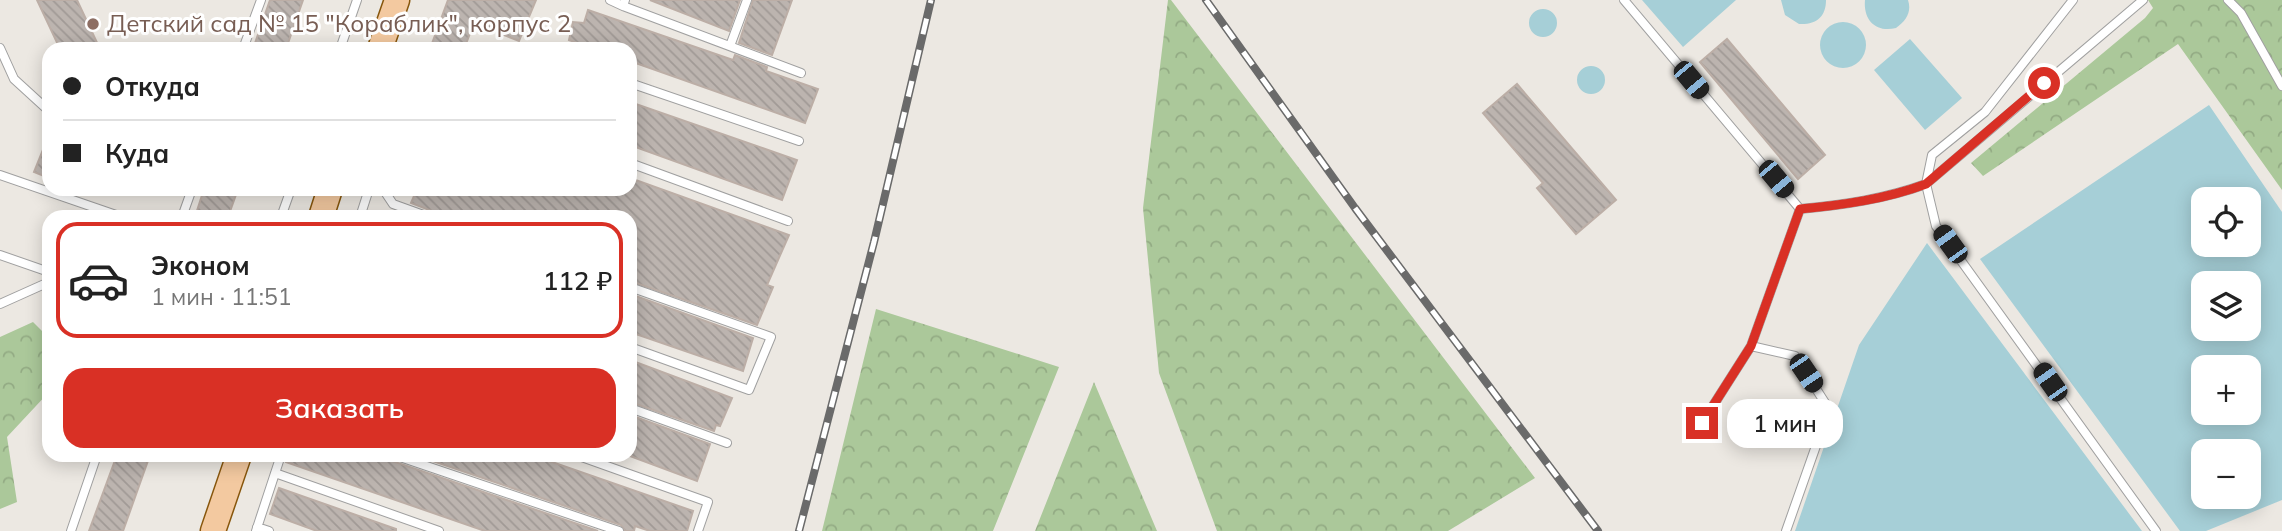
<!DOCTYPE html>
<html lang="ru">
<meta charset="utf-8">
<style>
body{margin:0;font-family:Mulish,sans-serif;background:#f6f6f6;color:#222;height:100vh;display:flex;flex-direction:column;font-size:26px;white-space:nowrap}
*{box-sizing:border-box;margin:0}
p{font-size:23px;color:#767676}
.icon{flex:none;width:38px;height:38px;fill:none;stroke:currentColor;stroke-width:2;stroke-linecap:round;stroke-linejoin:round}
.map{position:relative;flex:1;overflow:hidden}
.drawer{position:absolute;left:42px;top:210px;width:595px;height:252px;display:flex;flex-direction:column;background:#fff;border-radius:21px;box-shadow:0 4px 18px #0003}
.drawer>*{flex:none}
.banner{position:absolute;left:42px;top:42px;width:595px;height:154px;border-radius:21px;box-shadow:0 4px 18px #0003;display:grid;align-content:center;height:154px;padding:0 21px;background:#fff}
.fabs{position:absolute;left:2191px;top:187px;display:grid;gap:14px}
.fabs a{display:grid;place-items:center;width:70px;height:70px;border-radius:14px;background:#fff;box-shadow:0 4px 18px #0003;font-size:35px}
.end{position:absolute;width:32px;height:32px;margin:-16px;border:9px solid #d93025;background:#fff;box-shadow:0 0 0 4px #fff}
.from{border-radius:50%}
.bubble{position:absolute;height:49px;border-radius:21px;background:#fff;box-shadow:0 4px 18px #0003;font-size:23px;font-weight:600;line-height:49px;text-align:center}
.car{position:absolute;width:21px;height:42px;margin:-21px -10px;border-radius:9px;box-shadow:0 0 5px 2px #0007;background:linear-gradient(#222 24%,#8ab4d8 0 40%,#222 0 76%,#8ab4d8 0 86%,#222 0)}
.banner b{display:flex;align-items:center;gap:24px;height:66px;font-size:26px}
.banner b+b{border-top:2px solid #e0e0e0}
.banner i{width:18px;height:18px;background:#222}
ul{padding:12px 0 0;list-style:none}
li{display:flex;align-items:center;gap:21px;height:116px;margin:0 14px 10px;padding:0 7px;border:4px solid transparent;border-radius:21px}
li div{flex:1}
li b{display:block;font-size:26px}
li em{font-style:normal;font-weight:600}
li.current{border-color:#d93025}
li>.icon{width:63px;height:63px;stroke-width:1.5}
.primary-button{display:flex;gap:14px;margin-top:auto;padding:14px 21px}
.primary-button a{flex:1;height:80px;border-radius:21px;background:#d93025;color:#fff;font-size:28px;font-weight:600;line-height:80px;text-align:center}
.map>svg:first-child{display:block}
.forest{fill:url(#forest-crowns)}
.water{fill:#a6cfd7;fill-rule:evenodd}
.building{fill:url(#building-back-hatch);stroke:#bcaea6;stroke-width:2}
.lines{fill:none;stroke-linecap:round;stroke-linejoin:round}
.lane-casing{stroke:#a0a0a0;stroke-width:10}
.primary-casing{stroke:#87560c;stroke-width:27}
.lane{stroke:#fff;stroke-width:8}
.primary{stroke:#f3c9a0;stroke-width:24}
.rail-casing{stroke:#6a6a6a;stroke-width:8}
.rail{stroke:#fff;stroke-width:5;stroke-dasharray:16;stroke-linecap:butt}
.route{stroke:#d93025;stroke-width:9}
.education-dot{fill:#8d6e63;stroke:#fff;stroke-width:2.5}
.labels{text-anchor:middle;stroke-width:6;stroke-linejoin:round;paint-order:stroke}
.education-label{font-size:24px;fill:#785e54;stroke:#fff;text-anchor:start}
</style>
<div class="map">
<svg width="2282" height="531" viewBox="0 0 2282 531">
<defs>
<pattern id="forest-crowns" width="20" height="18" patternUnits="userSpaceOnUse" patternTransform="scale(1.75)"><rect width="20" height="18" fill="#abc89a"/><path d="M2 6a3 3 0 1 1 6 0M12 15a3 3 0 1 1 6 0" fill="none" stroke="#93ab84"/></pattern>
<pattern id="building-back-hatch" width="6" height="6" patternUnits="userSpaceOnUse" patternTransform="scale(1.75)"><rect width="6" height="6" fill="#bcb4af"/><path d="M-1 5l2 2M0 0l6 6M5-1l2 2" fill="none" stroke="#a19a96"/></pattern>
</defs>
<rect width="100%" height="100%" fill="#ece8e2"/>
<!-- forest -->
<path class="forest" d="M 1168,0 L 1171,0 L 1535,478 L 1448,531 L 1217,531 L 1159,373 L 1143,208 Z
M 2148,0 L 2282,0 L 2282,190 L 2178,44 L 1983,176 L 1971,163 L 2145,18 L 2153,8 Z
M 876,309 L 1059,367 L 993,531 L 822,531 Z
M 33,322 L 49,338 L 49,392 L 7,437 L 17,502 L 0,509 L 0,337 Z
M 1094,382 L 1157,531 L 1035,531 Z"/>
<!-- water -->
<path class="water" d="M 1642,0 L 1736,0 L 1683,47 Z
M 1781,0 L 1826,0 C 1826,17 1816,25 1799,24 L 1785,15 Z
M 1865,0 L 1908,0 C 1912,12 1906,21 1896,28 C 1876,33 1863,20 1865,0 Z
M1529 23a14 14 0 1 1 28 0a14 14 0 1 1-28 0Z
M1820 45a23 23 0 1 1 46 0a23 23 0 1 1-46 0Z
M 1910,39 L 1962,98 L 1925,130 L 1874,70 Z
M1577 80a14 14 0 1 1 28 0a14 14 0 1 1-28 0Z
M 2209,105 L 2282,212 L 2282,500 L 2206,531 L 2180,531 L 1980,259 ZM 2203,200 L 2249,200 L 2249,245 L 2203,245 ZM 2203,284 L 2249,284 L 2249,329 L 2203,329 ZM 2203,368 L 2249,368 L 2249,413 L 2203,413 ZM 2203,452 L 2249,452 L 2249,497 L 2203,497 Z
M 1927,243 L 2142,531 L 1795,531 L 1859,345 Z"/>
<!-- building -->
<path class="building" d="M 37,0 L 77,0 L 100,49 L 60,49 Z
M 270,0 L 303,0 L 286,49 L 253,49 Z
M 448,0 L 536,0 L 519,41 L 474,23 L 464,49 L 430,49 Z
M 650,0 L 740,0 L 729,31 Z
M 753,0 L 792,0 L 772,55 L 739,43 Z
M 588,10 L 733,60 L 735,55 L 767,67 L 766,71 L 818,89 L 805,123 L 630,61 L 630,49 L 595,49 L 569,40 L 573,22 L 584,23 Z
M 1727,39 L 1825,155 L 1798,179 L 1700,62 Z
M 1517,84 L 1616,200 L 1576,234 L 1537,188 L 1543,183 L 1483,113 Z
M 630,102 L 797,160 L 782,200 L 630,145 Z
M 49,135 L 49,178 L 34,172 Z
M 630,178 L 789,235 L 767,285 L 773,287 L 757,325 L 630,281 L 630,217 L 464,217 L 449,212 L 449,217 L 435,217 L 432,211 L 411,203 L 417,189 L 630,189 Z
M 204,189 L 238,189 L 228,217 L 195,217 Z
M 630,294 L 753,338 L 743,371 L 630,332 Z
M 630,360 L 732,398 L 720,426 L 716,425 L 714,431 L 630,402 Z
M 630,415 L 710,444 L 697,481 L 630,456 Z
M 117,455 L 150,455 L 123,531 L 89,531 Z
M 287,455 L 388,455 L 392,461 L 598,531 L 485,531 L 286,462 Z
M 415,455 L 532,455 L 693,511 L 687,531 L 650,531 L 635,526 L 634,531 L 625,531 L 621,525 Z
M 279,488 L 396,529 L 396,531 L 317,531 L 270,514 Z"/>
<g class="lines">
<defs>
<path id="lane" d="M 610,0 L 623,6 L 625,0
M 1624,0 L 1800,209 C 1843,205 1885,199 1926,184 L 2143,0
M 2073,0 L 1985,112 L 1932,155 L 1926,184 L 1936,226 L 2156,531
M 2228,0 L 2241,13 L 2282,86
M 623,6 L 801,73
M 730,46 L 747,0
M 0,48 L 14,79 L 49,111
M 243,49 L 261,0
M 340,49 L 357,0
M 484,49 L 484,47 L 491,49
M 630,83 L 799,141
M 630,163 L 788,221
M 0,175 L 122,217
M 383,189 L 393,204 L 429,217
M 182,217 L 192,189
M 281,217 L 291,189
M 360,217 L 369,189
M 0,255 L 49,272
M 630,287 L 771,337 L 749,390 L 630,347
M 0,304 L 49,282
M 630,408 L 727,443
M 1702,423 L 1751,346
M 394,455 L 619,531
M 576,455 L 708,502 L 698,531
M 275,473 L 439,531
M 257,527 L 269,531
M 71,531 L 97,455
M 256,531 L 281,455
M 1786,531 L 1829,409 L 1795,356 L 1751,346 L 1800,209"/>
<path id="primary" d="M 380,49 L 397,0
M 321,217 L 330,189
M 213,531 L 239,455"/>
</defs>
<!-- lane casing -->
<use href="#lane" class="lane-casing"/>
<!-- primary casing -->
<use href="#primary" class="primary-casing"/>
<!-- lane -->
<use href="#lane" class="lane"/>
<!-- primary -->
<use href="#primary" class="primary"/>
<defs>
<path id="rail" d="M 1206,0 L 1355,208 L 1598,531
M 799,531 L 874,242 L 931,0"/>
</defs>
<!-- rail casing -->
<use href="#rail" class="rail-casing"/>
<!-- rail -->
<use href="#rail" class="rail"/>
</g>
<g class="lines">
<!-- route -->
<path class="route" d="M 1702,423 L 1751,346 L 1800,209 C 1843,205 1886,199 1926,184 L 2044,83"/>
</g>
<!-- markers -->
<circle class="education-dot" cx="93" cy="24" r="7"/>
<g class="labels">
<!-- education labels -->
<g class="education-label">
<text x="107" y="32">Детский сад № 15 "Кораблик", корпус 2</text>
</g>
</g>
</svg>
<div class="fabs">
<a><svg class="icon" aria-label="locate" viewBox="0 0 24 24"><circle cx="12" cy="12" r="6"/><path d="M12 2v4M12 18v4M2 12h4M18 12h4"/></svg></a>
<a><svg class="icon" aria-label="layers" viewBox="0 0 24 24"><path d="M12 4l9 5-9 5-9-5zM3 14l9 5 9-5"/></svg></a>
<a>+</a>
<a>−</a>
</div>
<i class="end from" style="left:2044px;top:83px"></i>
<i class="end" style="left:1702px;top:423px"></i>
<div class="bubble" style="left:1727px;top:399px;width:116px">1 мин</div>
<i class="car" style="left:1691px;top:80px;rotate:140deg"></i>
<i class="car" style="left:1776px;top:179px;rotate:140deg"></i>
<i class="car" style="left:1950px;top:244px;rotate:324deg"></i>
<i class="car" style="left:1806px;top:373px;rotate:146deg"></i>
<i class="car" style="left:2050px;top:382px;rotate:325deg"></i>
<div class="banner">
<b><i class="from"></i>Откуда</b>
<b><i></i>Куда</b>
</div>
<section class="drawer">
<ul>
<li class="current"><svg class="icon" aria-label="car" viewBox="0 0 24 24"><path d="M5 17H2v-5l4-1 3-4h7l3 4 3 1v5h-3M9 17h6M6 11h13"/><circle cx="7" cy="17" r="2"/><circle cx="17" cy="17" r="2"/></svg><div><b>Эконом</b><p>1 мин · 11:51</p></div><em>112 ₽</em></li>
</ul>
<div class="primary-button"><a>Заказать</a></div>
</section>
</div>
